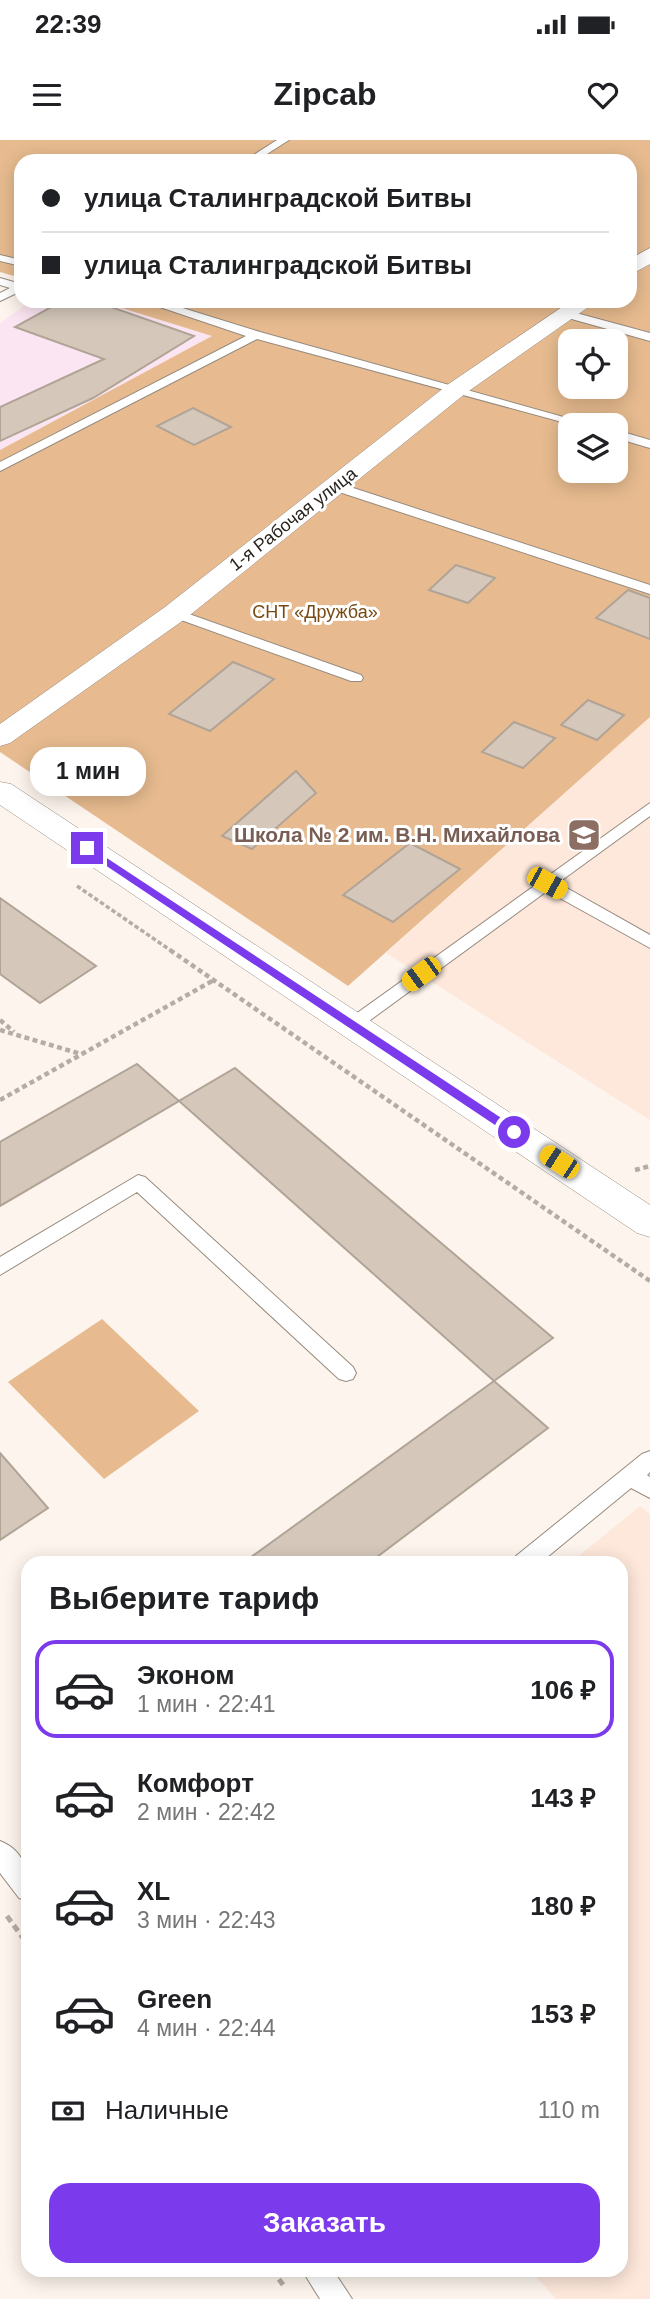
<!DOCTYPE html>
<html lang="ru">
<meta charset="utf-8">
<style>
body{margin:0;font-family:Arial,sans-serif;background:#f2f2f2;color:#202124;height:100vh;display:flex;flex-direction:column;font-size:26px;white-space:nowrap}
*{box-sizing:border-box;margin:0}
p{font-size:23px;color:#757577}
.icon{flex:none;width:38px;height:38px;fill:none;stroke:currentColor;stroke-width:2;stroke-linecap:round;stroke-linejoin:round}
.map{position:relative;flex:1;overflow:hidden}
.side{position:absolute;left:21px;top:1416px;width:607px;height:721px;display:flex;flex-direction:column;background:#fff;border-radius:21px;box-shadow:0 4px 18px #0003}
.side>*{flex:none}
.banner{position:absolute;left:14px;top:14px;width:623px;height:154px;border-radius:21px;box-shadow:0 4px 18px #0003;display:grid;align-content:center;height:154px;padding:0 28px;background:#fff}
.fabs{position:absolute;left:558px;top:189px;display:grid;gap:14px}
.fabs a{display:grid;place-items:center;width:70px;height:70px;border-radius:14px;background:#fff;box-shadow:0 4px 18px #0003;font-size:35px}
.end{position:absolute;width:32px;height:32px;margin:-16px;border:9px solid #7c3aed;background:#fff;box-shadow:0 0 0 4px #fff}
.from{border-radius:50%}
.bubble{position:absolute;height:49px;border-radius:21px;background:#fff;box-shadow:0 4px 18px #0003;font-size:23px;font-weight:700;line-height:49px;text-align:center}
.car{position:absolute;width:21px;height:42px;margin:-21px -10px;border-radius:9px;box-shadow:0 0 5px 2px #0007;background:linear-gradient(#f5c518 24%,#345 0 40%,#f5c518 0 76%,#345 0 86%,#f5c518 0)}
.banner b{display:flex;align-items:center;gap:24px;height:66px;font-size:26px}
.banner b+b{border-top:2px solid #e0e0e0}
.banner i{width:18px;height:18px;background:#202124}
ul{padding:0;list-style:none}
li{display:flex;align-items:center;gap:21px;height:98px;margin:0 14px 10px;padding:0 14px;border:4px solid transparent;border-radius:21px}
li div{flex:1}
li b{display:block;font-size:26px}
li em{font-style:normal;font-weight:700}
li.selected{border-color:#7c3aed}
li>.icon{width:63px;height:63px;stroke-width:1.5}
h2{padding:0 28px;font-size:32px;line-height:84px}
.pay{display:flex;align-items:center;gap:18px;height:77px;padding:0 28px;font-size:26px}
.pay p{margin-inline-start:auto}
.primary-button{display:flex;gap:14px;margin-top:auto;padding:14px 28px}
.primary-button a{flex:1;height:80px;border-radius:21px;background:#7c3aed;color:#fff;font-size:28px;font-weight:700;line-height:80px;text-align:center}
.status{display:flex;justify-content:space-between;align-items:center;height:49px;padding:0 35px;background:#fff;direction:ltr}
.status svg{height:19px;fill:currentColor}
header{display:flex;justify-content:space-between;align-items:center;height:91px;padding:0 28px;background:#fff;font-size:32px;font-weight:700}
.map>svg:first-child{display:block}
.industrial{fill:#fce5f2}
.education{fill:#fee8db}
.green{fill:#e7bb8f;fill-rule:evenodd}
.building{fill:#d5c8bb;stroke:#b1a497;stroke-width:2}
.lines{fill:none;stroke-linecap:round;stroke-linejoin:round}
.service-casing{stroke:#978b7f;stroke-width:2}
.minor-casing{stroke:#978b7f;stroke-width:1}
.path-far2{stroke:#b4ada6;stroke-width:3.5;stroke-dasharray:4.5 2.5;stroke-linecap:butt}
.path-far1{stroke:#b4ada6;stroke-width:4.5;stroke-dasharray:5 3.5;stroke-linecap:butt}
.path{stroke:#b4ada6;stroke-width:5;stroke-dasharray:7 4.5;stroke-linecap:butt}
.service{fill:#fff;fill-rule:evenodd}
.minor{fill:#fff;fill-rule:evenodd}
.route{fill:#7c3aed}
.labels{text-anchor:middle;stroke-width:6;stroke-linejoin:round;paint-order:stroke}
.far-street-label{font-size:18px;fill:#2a2520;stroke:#fff}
.far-park-label{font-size:18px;fill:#774a14;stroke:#fff}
.education-label{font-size:21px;font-weight:bold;fill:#785e54;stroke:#fff;text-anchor:end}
</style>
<div class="status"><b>22:39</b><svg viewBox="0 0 49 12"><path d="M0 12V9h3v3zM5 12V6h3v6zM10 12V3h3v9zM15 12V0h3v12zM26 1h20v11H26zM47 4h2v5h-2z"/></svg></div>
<header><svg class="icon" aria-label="menu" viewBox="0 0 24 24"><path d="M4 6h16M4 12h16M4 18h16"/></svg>Zipcab<svg class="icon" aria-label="heart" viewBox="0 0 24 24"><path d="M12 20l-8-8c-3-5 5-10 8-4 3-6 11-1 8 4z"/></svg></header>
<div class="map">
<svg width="650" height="2159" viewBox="0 0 650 2159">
<rect width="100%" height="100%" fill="#fdf5ed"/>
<!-- industrial -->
<path class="industrial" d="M 31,161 L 99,161 L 213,196 L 0,310 L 0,183 Z"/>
<!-- education -->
<path class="education" d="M 650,577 L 650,980 L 386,813 Z
M 640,1366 L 650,1374 L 650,2159 L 556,2159 L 530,2130 L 621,2130 L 621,1423 L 570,1423 Z"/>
<!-- green -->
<path class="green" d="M 0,0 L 650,0 L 650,577 L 348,846 L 0,612 L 0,310 L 212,196 L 99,161 L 630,161 L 630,21 L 21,21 L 21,138 L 0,132 ZM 570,201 L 616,201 L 616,247 L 570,247 ZM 570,285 L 616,285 L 616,331 L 570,331 Z
M 102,1179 L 199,1271 L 104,1339 L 8,1242 Z"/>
<!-- building -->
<path class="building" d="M 62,161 L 94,161 L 194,196 L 93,258 L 0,301 L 0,267 L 104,219 L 15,187 Z
M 193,268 L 231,287 L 194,305 L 157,286 Z
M 456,425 L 495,438 L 468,463 L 429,450 Z
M 628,450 L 650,458 L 650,499 L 596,478 Z
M 233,522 L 274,539 L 210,591 L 169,574 Z
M 588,560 L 624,575 L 597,600 L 561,585 Z
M 514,582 L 555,598 L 523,628 L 482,612 Z
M 296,631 L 316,653 L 252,709 L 222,696 Z
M 410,703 L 460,729 L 393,782 L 343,755 Z
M 0,758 L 96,826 L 40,863 L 0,834 Z
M 137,924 L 179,961 L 0,1066 L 0,1002 Z
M 235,928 L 553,1198 L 494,1241 L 179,961 Z
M 494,1241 L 548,1288 L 369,1423 L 243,1423 Z
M 0,1313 L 48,1368 L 0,1400 Z"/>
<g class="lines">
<defs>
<path id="service" d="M 277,0 L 289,0 L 256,21 L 244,21 Z
M 0,115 L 21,120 L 21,126 L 0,121 Z
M 0,138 L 21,144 L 21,151 L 0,161 L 0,153 L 10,148 L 0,145 Z
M 142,161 L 160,161 L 260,192 L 592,285 L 573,285 L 257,199 L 0,331 L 0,322 L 246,196 Z
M 565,170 L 650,193 L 650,201 L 561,176 L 559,174 Z
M 616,290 L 650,300 L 650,308 L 616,298 Z
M 335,342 L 650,445 L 650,454 L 330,349 L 328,346 Z
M 175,469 L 361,535 L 363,538 L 361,541 L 351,541 L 170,476 L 170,470 Z
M 650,663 L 650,676 L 558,743 L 650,795 L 650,808 L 547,751 L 358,889 L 346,889 L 343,885 L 346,881 Z
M 138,1035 L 145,1037 L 353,1227 L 356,1233 L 353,1239 L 346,1241 L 339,1239 L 137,1052 L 0,1135 L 0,1117 Z
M 650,1311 L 650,1332 L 647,1335 L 650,1337 L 650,1358 L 631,1348 L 540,1423 L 513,1423 L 516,1416 L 642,1314 Z
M 0,1701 C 28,1712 28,1736 28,1761 L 19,1758 L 0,1733 Z
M 302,2130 L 333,2130 L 352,2159 L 320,2159 Z"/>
<path id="minor" d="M 650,108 L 650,124 L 630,135 L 630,119 Z
M 571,161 L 597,161 L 466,253 L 185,479 L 10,603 L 0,606 L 0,584 L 165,467 L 450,243 Z
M 0,642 L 11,644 L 650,1065 L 650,1097 L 637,1093 L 0,665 Z"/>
</defs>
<!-- service casing -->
<use href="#service" class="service-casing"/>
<!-- minor casing -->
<use href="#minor" class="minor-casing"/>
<!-- path-far2 -->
<path class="path-far2" d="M 77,746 L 173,812"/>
<!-- path-far1 -->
<path class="path-far1" d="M 170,810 L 650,1141
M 0,880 L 14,892
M 0,890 L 81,914
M 0,960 L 214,840
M 635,1030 L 650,1026"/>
<!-- path -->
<path class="path" d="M 7,1776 L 28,1805
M 272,2130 L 284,2146"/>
<!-- service -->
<use href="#service" class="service"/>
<!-- minor -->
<use href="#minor" class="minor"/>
</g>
<!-- route -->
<path class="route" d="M 87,705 L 518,989 L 518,995 L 510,995 L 84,711 L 84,706 Z"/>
<!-- icons -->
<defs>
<symbol id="school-square" viewBox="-11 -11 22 22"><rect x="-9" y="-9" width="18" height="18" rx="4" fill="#8d6e63" stroke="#fff"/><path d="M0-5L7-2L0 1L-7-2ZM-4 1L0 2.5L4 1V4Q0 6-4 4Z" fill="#fff"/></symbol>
</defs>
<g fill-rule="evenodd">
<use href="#school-square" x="565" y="676" width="38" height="38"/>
</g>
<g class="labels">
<!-- far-street labels -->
<g class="far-street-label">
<text transform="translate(293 379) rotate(-38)" y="6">1-я Рабочая улица</text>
</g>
<!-- far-park labels -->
<g class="far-park-label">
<text x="315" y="478">СНТ «Дружба»</text>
</g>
<!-- education labels -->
<g class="education-label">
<text x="560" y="702">Школа № 2 им. В.Н. Михайлова</text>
</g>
</g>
</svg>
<div class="fabs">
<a><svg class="icon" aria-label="locate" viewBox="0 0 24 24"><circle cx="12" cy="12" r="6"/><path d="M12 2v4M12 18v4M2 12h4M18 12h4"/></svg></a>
<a><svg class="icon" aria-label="layers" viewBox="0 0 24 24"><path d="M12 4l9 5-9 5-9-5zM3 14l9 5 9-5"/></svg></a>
</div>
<i class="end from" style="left:514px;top:992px"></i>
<i class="end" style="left:87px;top:708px"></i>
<div class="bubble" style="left:30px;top:607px;width:116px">1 мин</div>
<i class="car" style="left:547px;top:743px;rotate:119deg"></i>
<i class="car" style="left:421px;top:834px;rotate:234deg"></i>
<i class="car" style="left:559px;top:1022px;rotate:303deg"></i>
<div class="banner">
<b><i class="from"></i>улица Сталинградской Битвы</b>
<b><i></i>улица Сталинградской Битвы</b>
</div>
<section class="side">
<h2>Выберите тариф</h2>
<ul>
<li class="selected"><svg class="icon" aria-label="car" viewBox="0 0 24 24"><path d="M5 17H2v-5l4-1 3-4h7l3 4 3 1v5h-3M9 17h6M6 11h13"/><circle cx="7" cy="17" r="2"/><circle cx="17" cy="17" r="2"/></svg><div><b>Эконом</b><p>1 мин · 22:41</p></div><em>106 ₽</em></li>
<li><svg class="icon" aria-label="car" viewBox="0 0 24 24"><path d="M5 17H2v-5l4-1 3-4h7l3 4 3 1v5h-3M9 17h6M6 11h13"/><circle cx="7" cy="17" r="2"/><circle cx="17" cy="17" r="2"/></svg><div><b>Комфорт</b><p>2 мин · 22:42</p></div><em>143 ₽</em></li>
<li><svg class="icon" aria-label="car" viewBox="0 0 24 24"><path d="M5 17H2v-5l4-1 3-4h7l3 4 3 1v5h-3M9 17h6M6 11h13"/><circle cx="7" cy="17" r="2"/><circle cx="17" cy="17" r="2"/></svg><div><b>XL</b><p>3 мин · 22:43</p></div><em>180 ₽</em></li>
<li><svg class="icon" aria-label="car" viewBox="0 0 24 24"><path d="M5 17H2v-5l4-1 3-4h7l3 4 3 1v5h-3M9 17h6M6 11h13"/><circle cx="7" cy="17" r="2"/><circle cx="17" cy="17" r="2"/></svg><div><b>Green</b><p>4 мин · 22:44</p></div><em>153 ₽</em></li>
</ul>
<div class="pay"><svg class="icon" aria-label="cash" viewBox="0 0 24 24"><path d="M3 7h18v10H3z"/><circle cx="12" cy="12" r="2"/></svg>Наличные<p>110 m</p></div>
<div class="primary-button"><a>Заказать</a></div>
</section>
</div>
